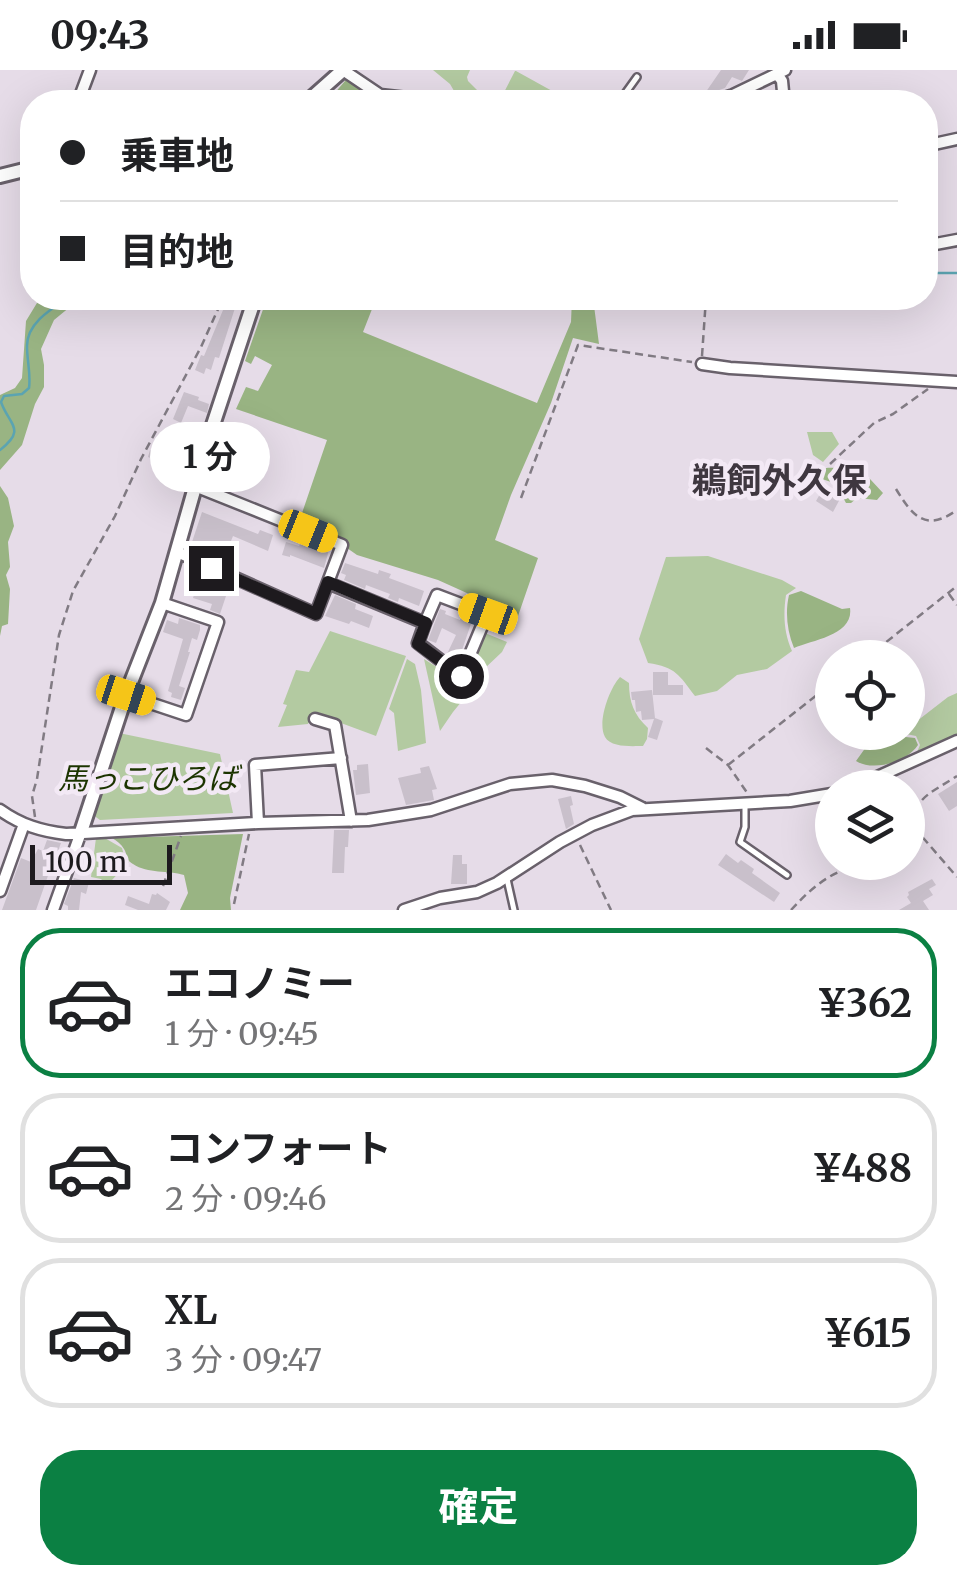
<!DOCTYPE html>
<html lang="ja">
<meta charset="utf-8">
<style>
body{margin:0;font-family:Merriweather,"Noto Sans JP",serif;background:#f2f2f2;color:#202124;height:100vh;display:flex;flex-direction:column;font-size:38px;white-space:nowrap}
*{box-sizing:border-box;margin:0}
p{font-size:32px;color:#757577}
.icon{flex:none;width:55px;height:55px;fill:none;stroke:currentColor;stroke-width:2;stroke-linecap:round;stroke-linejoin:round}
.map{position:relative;height:840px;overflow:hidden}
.details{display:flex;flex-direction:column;background:#fff;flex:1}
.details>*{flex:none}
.banner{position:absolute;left:20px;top:20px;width:918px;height:220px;border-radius:40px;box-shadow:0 10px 40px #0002;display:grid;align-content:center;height:220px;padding:0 40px;background:#fff}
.tools{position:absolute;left:815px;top:570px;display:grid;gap:20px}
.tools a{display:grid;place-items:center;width:110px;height:110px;border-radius:50%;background:#fff;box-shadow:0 10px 40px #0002;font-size:50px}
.scale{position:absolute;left:30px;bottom:25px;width:142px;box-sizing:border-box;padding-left:10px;border:5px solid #1d1a1e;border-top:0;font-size:28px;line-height:35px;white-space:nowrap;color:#1d1a1e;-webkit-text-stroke:8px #f3e9f5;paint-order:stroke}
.end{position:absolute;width:45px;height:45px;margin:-22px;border:12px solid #1d1a1e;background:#fff;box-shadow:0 0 0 5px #fff}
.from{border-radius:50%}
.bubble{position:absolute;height:70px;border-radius:35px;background:#fff;box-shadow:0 10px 40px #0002;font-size:32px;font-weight:700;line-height:70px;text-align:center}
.car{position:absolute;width:30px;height:60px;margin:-30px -15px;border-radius:12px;box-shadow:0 0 8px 2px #0007;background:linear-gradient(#f5c518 24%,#345 0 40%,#f5c518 0 76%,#345 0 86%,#f5c518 0)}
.banner b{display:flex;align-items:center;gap:35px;height:95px;font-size:38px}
.banner b+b{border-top:2px solid #e0e0e0}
.banner i{width:25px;height:25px;background:#202124}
ul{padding:18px 0 0;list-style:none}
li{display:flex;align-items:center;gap:30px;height:150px;margin:0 20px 15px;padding:0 20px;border:5px solid #e0e0e0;border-radius:40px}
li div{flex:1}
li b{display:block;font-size:38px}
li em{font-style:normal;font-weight:700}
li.selected{border-color:#0b8043}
li>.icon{width:90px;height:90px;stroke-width:1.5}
.primary-button{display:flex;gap:20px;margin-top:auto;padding:20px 40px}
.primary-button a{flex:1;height:115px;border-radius:40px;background:#0b8043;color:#fff;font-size:40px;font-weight:700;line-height:115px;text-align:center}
.status{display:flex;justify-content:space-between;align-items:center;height:70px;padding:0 50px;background:#fff;direction:ltr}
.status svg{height:28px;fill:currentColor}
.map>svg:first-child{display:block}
.green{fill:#b3caa1}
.forest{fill:#99b483}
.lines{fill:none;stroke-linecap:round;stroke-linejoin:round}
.stream{stroke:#5ba4b1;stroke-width:2.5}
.building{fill:#c9c0cb}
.service-casing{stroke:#69616b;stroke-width:10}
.minor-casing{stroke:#69616b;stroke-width:15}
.tertiary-casing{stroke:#69616b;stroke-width:18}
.path{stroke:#817b83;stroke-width:2.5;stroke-dasharray:8 5;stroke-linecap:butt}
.service{stroke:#fff;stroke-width:5}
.minor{stroke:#fff;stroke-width:10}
.tertiary{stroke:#fff;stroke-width:12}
.route{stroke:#1d1a1e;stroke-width:12}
.labels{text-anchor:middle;stroke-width:9;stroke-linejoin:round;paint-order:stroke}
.park-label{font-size:30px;font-style:italic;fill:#1c3400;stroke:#f3e9f5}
.quarter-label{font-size:35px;font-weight:bold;fill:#3f3740;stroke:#f3e9f5}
</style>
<div class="status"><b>09:43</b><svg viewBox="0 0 49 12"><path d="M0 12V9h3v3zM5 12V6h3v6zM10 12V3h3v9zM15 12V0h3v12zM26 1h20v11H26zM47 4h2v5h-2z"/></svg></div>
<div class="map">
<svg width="957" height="840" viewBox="0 0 957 840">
<rect width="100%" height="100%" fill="#e6dce8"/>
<!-- green -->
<path class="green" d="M 433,0 L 470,0 L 467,7 L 468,11 L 489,32 L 475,32 L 457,26 L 450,14 Z
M 515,1 L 516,1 L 554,22 L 547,32 L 499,32 Z
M 807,362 L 832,362 L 839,374 L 823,392 L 813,385 Z
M 708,486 L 782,510 L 796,518 L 786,525 C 783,545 784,563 792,581 L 767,599 L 737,605 L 717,621 L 695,626 C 679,605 676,597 648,593 L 639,569 L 666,487 Z
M 330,561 L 406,586 L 376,666 L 314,643 L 308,654 L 278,657 L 287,635 L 283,634 L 296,600 L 309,602 Z
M 485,563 L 507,572 L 502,582 L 483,600 L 472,592 Z
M 407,589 L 415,594 L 421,620 L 426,673 L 398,681 L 394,643 L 389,639 Z
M 424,589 L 462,613 L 465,608 L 475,615 L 453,642 L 440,661 Z
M 620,607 L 629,613 C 629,632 634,645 648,658 L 647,669 L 643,676 C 633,676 611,678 605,667 C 597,653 609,619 620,607 Z
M 957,623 L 957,667 L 917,682 L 920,675 L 916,666 L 901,663 L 908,662 L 908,658 L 948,627 Z
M 119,663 L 220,684 L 233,743 L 100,750 L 93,745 Z
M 103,767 L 122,778 L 125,789 L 129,792 L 112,810 L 105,813 L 101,809 L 91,807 L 96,768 Z"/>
<!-- forest -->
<path class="forest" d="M 351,4 L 387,26 L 420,32 L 327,32 Z
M 40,228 L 89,228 L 76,232 L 54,250 L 41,279 L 44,295 L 44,317 L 35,334 L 22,375 L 0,400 L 0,325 L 15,318 L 22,308 L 26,251 Z
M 267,228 L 359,228 L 374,234 L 363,262 L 537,333 L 571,252 L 572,228 L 593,228 L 599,274 L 573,268 L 551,333 L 511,425 L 495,470 L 538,488 L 518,546 L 438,510 L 357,485 L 301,446 L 327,370 L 236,339 L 246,317 L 258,321 L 272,295 L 255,286 L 251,294 L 245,291 Z
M 858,396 L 883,423 L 877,430 L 857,428 L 851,433 L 846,433 L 839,420 L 840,415 L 819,408 L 818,400 C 831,395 843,401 858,396 Z
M 0,416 L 8,428 L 14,456 L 8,472 L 10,497 L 6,505 L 10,519 L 8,554 L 2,556 L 0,566 Z
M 801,521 L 842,539 L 850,538 C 854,565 813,570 794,578 C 787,561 785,542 789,525 Z
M 887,665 L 915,668 L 918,675 C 907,692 873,702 856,691 L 866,677 L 881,674 Z
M 243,764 L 230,828 L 231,840 L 180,840 L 188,823 L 184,805 C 168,800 148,804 133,794 C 124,788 129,788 124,779 C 121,774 117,771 112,768 Z"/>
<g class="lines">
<!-- stream -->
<path class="stream" d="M 925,203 L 957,203
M 0,380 C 27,359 9,355 1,332 L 4,326 L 22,324 L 29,318 C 31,304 27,291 27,276 C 27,253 51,239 68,228"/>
</g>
<!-- building -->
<path class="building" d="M 721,0 L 749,0 L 742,11 L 732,7 L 725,18 L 708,24 L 704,30 L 701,29 Z
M 228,228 L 243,228 L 239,239 L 235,238 L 219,288 L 215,287 L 211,300 L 206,298 L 204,304 L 195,300 L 201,285 L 204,286 Z
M 184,322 L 199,327 L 198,330 L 209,334 L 207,343 L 188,336 L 181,353 L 173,349 Z
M 167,372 L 177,375 L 170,396 L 148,387 L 150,380 L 163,384 Z
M 824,417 L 841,427 L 833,442 L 816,431 Z
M 202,442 L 258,464 L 260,460 L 273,465 L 268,481 L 233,466 L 225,486 L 192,472 Z
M 286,472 L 299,476 L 301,473 L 317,481 L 319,476 L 329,480 L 324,498 L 290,485 L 290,487 L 282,485 Z
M 345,493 L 378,504 L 379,500 L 391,504 L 389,508 L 424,521 L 419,536 L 399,528 L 398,532 L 388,528 L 390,524 L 366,515 L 365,519 L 344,510 L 346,505 L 341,503 Z
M 197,515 L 226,526 L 220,544 L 210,540 L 212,534 L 193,528 Z
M 335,525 L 356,534 L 355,539 L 373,546 L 369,558 L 351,551 L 349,554 L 325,546 Z
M 440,539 L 446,541 L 445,544 L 460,550 L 463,544 L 473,548 L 461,583 L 459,582 L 456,588 L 447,584 L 456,565 L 442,558 L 436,573 L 428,570 Z
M 179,548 L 200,555 L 200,560 L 197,570 L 192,568 L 188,582 L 190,582 L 179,616 L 185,618 L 181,630 L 171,627 L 172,623 L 168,621 L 183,569 L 163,562 L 167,550 L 178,554 Z
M 653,602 L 668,602 L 668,615 L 683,615 L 683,625 L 653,625 Z
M 652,620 L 655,648 L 663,651 L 657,670 L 648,667 L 654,649 L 642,650 L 641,641 L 636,642 L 635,630 L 632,630 L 631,622 Z
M 368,694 L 370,723 L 356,725 L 353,700 L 357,700 L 357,695 Z
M 429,696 L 437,719 L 432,720 L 434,730 L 406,735 L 398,708 L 421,703 L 420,698 Z
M 957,712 L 957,736 L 949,741 L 938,724 Z
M 571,726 L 573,735 L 570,736 L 574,754 L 566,759 L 558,729 Z
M 334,760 L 349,760 L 348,777 L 345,777 L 344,803 L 332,803 Z
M 47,770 L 61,773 L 58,781 L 60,782 L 54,798 L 51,797 L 36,840 L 2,840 L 21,788 L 31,792 L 38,779 L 43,781 Z
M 726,784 L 738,793 L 741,790 L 754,799 L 752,803 L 780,823 L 774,832 L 718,795 Z
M 453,785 L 462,785 L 462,794 L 467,794 L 467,814 L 451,814 Z
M 74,808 L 89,812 L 86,824 L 81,822 L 79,840 L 68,840 L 68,836 L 64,834 Z
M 932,809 L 936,815 L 929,819 L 933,825 L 923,831 L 929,840 L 899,840 L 911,833 L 907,827 L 909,825 L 908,822 Z
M 157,823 L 170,832 L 166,840 L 138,840 L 125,835 L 128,826 L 149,834 L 152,824 L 156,825 Z"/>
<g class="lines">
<defs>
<path id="service" d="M 619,32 L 637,7
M 745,734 L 745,757 L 740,772 L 787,805
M 507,809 L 514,840"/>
<path id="minor" d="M 343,0 L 380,25 L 443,32
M 778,5 L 782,11 L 784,32
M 78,32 L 90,0
M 712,32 L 733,25 L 785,0
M 925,76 L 957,69
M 925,176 L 957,170
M 702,294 L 730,298 L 957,312
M 177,482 L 316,544 L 342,475 L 195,416
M 328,513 L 425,553 L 418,573 L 461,606 L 487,544 L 437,525 L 425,553
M 126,625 L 186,645 L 218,552 L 162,533
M 315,649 L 335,655 L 351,751
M 853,718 L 957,671
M 0,740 C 21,755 41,761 66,764 L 258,753 L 368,750 L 431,740 L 510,714 L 552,710 L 585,716 L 620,727 L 642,738
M 258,753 L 255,695 L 341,688
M 0,821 L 24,754
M 53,840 L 81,762
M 404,840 L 440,828 L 477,822 L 497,813 L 560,772 L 592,755 L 632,740 L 790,731 L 832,724"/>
<path id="tertiary" d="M 307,32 L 343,0
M 0,106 L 32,98
M 81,762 L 126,625 L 162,533 L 211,361 L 255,228"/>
</defs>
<!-- service casing -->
<use href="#service" class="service-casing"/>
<!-- minor casing -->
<use href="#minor" class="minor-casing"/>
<!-- tertiary casing -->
<use href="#tertiary" class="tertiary-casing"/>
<!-- path -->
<path class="path" d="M 702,286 L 706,228
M 830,394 L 874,353 L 893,344 L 928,319
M 896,419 C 913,447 926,462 957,440
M 521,428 L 578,275 L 692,292
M 949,524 L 957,535
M 866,588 L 957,516
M 706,678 L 728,695 L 748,724
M 728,695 L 832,613
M 908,746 L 912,755 L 957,807
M 35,747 L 32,726 L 37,709 L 59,565 L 73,521 L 115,446 L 141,389 L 201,277 L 223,228
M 908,766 C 917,725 923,728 957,706
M 580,775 L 611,840
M 163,816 L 181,766
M 234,834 L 249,764
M 791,840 C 815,814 830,803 864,792"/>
<!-- service -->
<use href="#service" class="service"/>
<!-- minor -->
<use href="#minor" class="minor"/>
<!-- tertiary -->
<use href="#tertiary" class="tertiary"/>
</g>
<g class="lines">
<!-- route -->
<path class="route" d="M 211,498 L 316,544 L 328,512 L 426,553 L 418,574 L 461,606"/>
</g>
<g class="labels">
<!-- park labels -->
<g class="park-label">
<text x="148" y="719">馬っこひろば</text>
</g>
<!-- quarter labels -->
<g class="quarter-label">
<text x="779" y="423">鵜飼外久保</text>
</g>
</g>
</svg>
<div class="tools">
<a><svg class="icon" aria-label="locate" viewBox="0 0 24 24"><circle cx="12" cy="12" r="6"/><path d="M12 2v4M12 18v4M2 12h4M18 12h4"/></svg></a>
<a><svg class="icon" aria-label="layers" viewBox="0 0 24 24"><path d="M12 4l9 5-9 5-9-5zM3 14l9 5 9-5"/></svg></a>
</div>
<div class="scale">100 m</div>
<i class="end from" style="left:461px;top:606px"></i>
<i class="end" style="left:211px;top:498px"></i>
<div class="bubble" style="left:150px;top:352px;width:120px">1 分</div>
<i class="car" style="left:308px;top:461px;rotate:112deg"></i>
<i class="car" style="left:488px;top:544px;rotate:290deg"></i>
<i class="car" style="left:126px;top:625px;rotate:108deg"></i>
<div class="banner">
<b><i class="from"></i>乗車地</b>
<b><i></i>目的地</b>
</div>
</div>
<section class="details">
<ul>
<li class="selected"><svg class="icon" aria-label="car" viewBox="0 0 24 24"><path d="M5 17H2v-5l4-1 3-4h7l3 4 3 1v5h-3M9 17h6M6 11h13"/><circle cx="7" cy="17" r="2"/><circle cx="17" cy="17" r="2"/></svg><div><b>エコノミー</b><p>1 分 · 09:45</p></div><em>¥362</em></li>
<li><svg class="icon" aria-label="car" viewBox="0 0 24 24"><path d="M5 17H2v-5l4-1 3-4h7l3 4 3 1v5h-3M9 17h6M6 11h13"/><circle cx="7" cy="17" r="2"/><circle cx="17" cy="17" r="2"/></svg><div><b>コンフォート</b><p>2 分 · 09:46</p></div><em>¥488</em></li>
<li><svg class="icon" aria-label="car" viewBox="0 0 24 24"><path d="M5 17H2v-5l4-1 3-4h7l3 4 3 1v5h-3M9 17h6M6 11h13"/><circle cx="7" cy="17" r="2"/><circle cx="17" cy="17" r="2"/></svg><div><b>XL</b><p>3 分 · 09:47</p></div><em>¥615</em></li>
</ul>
<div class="primary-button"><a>確定</a></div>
</section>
